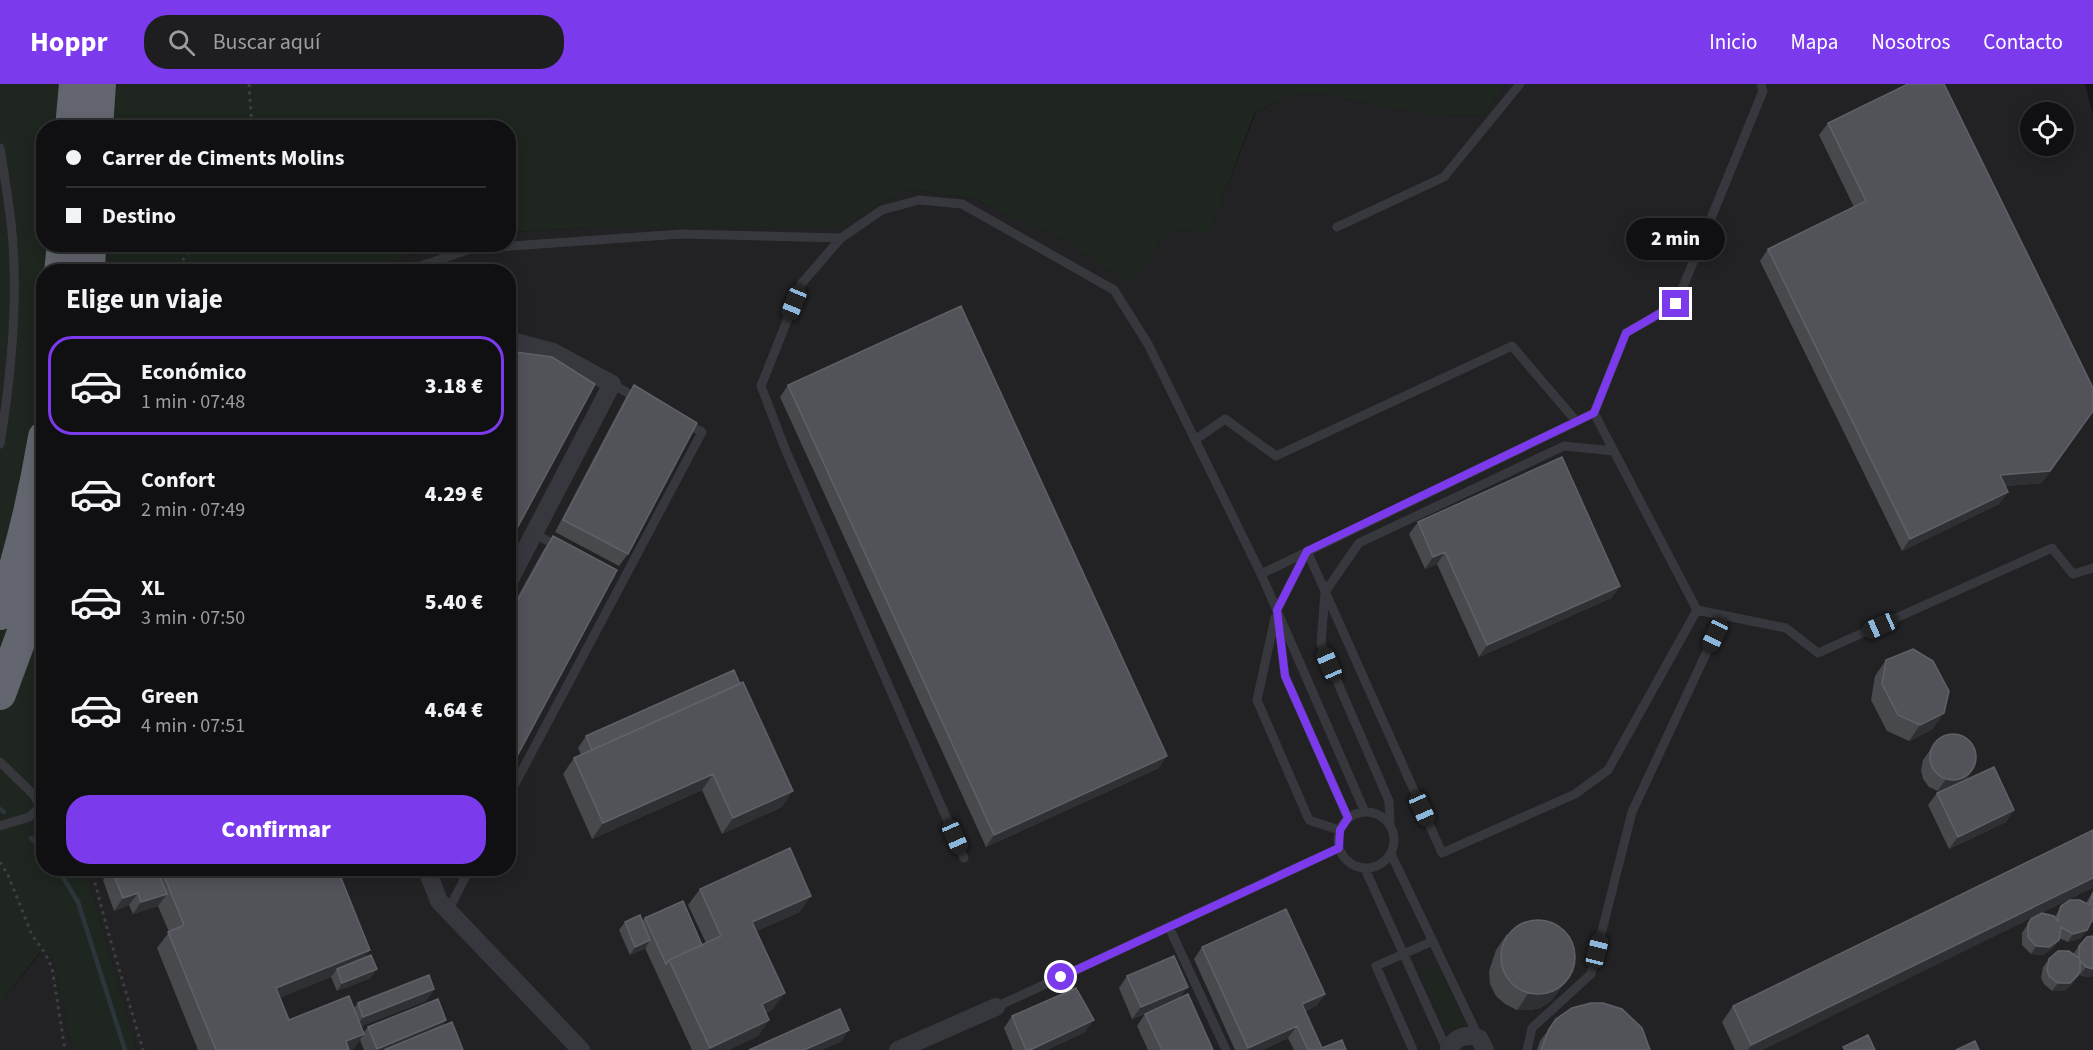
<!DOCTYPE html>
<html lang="es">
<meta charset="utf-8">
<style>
body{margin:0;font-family:"Source Sans 3",sans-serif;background:#1e1e20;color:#f1f3f6;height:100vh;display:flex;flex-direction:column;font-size:22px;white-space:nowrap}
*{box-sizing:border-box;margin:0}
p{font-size:20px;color:#9c9d9f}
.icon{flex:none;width:33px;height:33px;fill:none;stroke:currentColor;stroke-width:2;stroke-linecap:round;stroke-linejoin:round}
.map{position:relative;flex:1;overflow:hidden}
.panel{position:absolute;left:36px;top:180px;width:480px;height:612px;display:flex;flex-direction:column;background:#101012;border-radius:24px;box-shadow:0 3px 15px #0003,0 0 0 2px #303032}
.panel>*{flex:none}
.guide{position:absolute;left:36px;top:36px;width:480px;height:132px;border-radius:24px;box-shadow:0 3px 15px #0003,0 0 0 2px #303032;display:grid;align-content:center;height:132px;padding:0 30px;background:#101012}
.fabs{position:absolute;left:2020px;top:18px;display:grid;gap:12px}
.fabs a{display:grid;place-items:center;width:54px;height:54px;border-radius:50%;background:#101012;box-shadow:0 3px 15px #0003,0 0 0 2px #303032;font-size:30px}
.end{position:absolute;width:27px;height:27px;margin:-14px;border:8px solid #7c3aed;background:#fff;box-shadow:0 0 0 3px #fff}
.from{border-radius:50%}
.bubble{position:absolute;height:42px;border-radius:21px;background:#101012;box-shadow:0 3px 15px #0003,0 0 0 2px #303032;font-size:20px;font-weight:800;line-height:42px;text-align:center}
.car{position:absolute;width:18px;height:36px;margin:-18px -9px;border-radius:8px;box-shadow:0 0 4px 2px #0007;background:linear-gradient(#222 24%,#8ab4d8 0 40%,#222 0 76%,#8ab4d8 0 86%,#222 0)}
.guide b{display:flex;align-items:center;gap:21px;height:57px;font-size:22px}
.guide b+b{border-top:2px solid #303032}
.guide i{width:15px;height:15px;background:#f1f3f6}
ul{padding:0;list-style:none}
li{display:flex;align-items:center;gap:18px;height:99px;margin:0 12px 9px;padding:0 18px;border:3px solid transparent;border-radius:24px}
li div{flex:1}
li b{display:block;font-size:22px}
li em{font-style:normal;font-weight:800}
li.active{border-color:#7c3aed}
li>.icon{width:54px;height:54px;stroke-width:1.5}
h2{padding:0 30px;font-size:27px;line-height:72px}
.cta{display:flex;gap:12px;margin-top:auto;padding:12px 30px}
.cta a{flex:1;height:69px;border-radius:24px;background:#7c3aed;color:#fff;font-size:24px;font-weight:800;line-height:69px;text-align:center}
header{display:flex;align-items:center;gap:36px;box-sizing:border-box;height:84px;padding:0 30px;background:#7c3aed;color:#fff}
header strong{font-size:28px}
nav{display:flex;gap:33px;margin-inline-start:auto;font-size:21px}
.search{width:420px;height:54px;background:#1e1e20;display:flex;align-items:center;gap:15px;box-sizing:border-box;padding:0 21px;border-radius:24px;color:#9c9d9f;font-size:22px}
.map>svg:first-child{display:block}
.built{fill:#222225;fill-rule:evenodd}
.green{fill:#1e261f}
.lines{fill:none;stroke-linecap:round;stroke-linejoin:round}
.stream{stroke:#2c353c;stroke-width:4.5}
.path{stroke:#3d3f44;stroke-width:3;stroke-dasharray:3 4.5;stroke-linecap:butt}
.lane{stroke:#37383d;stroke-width:9}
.street{stroke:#37383d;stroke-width:18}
.highway{stroke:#63666e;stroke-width:32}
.wall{fill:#47494d}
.shaded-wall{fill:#2f3033}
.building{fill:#525359;stroke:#5f6168;stroke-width:1.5}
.route{stroke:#7c3aed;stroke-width:8}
</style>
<header>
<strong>Hoppr</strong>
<div class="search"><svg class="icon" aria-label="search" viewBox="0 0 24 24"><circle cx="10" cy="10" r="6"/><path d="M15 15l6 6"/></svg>Buscar aquí</div>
<nav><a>Inicio</a><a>Mapa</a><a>Nosotros</a><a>Contacto</a></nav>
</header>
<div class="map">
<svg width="2093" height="966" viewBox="0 0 2093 966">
<rect width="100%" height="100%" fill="#161618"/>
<!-- built -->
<path class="built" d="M 1507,0 L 2085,0 L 2093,31 L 2093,966 L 137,966 L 86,785 L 508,784 L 508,188 L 371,187 L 420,167 L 446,161 L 508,160 L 509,148 L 589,144 L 883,117 L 910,105 L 975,115 L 1069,159 L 1126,198 L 1152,174 L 1162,153 L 1177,146 L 1210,147 L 1255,30 L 1279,15 L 1312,8 L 1434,32 L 1483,31 ZM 2031,28 L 2064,28 L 2064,62 L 2031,62 Z
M 41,868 L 53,872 L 72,966 L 0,966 L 0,920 Z"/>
<!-- green -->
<path class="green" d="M 0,0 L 1507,0 L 1483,31 L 1434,32 L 1312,8 L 1279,15 L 1254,30 L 1210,148 L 1177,146 L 1162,153 L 1152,174 L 1126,198 L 1069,159 L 975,115 L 910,105 L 883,117 L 843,142 L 589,144 L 509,148 L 508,44 L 44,44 L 44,160 L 446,161 L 420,167 L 371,187 L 44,188 L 44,784 L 86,785 L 137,966 L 72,966 L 53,872 L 40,868 L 0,920 Z
M 1438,881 L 1464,937 L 1462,941 L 1450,946 L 1446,945 L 1421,891 L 1423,887 Z"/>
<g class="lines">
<!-- stream -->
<path class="stream" d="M 0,725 L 4,728
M 31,754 L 44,766
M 57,784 L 78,818 L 125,966"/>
<!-- path -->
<path class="path" d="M 249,0 L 252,44
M 173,188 L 196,160
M 0,778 L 8,791 L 32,851 L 45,869 L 52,884 L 65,966
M 91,784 L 107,844 L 143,966"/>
<!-- lane -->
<path class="lane" d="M 0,64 C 4,89 8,113 11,138 C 19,211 12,287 0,360
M 1337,143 L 1444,93 L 1520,0
M 404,188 L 470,165 L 681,150 L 841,154
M 612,300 L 639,315
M 1594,329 L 1697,526 L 1786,544 L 1818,569 L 2052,464 L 2073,490 L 2093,484
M 1195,356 L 1225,335 L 1276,372 L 1512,262 L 1576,337
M 535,450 L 559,463
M 1307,467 L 1442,769 L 1575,710 L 1608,686 L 1697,526
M 1307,467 L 1277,526 L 1285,592 L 1348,734
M 1261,490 L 1594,329 L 1626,249 L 1676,220 L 1763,7 L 1761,0
M 1275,534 L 1257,616 L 1309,736 L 1339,746
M 0,678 L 33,710 L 39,720 L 38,725
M 508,713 L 702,348 L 683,338
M1338 756a28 28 0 1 1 56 0a28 28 0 1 1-56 0Z
M 1390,741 L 1389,717 L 1321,560 L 1325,508 L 1359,459 L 1564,362 L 1614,367
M 0,742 L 29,733 L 38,725 L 44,724
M 1391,770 L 1479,954
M 964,774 L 786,367 L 761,302 L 802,199 L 841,154 L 882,126 L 919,116 L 962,120 L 1114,206 L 1148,260 L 1261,490 L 1365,728
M 1365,785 L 1447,966
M 448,827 L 470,784
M 1169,843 L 1226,966
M 996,923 L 1339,764
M 1413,966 L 1376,882 L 1433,857
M 1527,966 L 1532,944 L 1591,890 L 1632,728 L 1724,531"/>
<!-- street -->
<path class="street" d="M 508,256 L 553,268 L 612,300 L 508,499
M 426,784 L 439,817 L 581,966
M 898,966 L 996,923
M 1449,966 C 1454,953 1467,949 1479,954 L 1485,966"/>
<!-- highway -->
<path class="highway" d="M 71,44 L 75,0
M 97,44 L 100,0
M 60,188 L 63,160
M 89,188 L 90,160
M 0,530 C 20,472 34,413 44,353
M 0,610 L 27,537 L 44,477"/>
</g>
<!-- wall -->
<path class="wall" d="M 1828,39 L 2042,399 L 2005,402 L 2008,408 L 1999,420 L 1902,467 L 1760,177 L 1768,165 L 1854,123 L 1819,51 Z
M 634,301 L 628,470 L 619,482 L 555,448 L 626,313 Z
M 788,301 L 1159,684 L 986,763 L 780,313 Z
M 1418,438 L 1620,502 L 1611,514 L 1479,573 L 1437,480 L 1425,485 L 1409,450 Z
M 553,452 L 508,689 L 508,530 L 544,465 Z
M 1886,576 L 1933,645 L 1909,657 L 1887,647 L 1871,616 L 1875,592 Z
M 734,586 L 782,723 L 722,750 L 702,706 L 592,755 L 563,690 L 574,674 L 581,671 L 578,664 L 586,652 Z
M 1937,656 L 1971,688 L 1966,696 L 2014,726 L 2006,738 L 1949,765 L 1928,721 L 1937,709 L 1940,708 L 1929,703 L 1923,695 L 1921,686 L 1923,676 Z
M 111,784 L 337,784 L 371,894 L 337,907 L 331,893 L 280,913 L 289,936 L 354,924 L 358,919 L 434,905 L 426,917 L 361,942 L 364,948 L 368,943 L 442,942 L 463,966 L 364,966 L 360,956 L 352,966 L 198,966 L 157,864 L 169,848 L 158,822 L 133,830 L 129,821 L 114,827 L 103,796 Z
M 447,784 L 457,784 L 451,793 Z
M 700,805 L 800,828 L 756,847 L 773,925 L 766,929 L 769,936 L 758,952 L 728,966 L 692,966 L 645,864 L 630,871 L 619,846 L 625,838 L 642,837 L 645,834 L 702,861 L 706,859 L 688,821 Z
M 2093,808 L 2093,839 L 2091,838 L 2081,854 L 2068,858 L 2059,854 L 2053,864 L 2043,871 L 2031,870 L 2022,861 L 2022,849 L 2031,835 L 2055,833 L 2061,822 L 2086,819 Z
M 1507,850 L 1571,890 L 1551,917 L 1540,924 L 1530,926 L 1517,926 L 1505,920 L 1496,912 L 1490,900 L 1489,887 L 1496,866 Z
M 2093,852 L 2093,892 L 2086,893 L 2080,891 L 2079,890 L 2073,899 L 2064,907 L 2052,907 L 2044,900 L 2041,894 L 2043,883 L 2049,875 L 2073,870 L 2079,862 Z
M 1202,863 L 1325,910 L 1316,922 L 1305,927 L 1322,964 L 1346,966 L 1294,966 L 1288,954 L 1262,966 L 1235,966 L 1194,875 Z
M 1127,892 L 1180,914 L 1213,966 L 1148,966 L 1137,942 L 1145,930 L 1150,928 L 1132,935 L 1119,904 Z
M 1733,922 L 1763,966 L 1735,966 L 1722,938 Z
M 1012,932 L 1085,948 L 1047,966 L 1013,966 L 1004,944 Z
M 1549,945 L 1650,966 L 1537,966 L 1540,957 Z"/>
<!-- shaded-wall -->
<path class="shaded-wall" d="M 2091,330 L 2042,399 L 1991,403 L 2000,391 Z
M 2008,408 L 1999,420 L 1902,467 L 1910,455 Z
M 1445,468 L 1437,480 L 1425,485 L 1433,473 Z
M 1620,502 L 1611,514 L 1479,573 L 1487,561 Z
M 1944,629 L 1933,645 L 1909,657 L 1920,641 Z
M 1167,672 L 1159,684 L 986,763 L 994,751 Z
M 1971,688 L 1963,700 L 1947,709 L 1937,708 L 1946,695 Z
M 713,690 L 702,706 L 592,755 L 603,739 Z
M 793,707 L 782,723 L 722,750 L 733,734 Z
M 2014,726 L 2006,738 L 1949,765 L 1958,753 Z
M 2093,794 L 2093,804 L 1763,966 L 1748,966 L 1751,961 Z
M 138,809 L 129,821 L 114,827 L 123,814 Z
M 167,810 L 158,822 L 133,830 L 141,818 Z
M 811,812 L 800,828 L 740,854 L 752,838 Z
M 2087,846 L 2081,854 L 2068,858 L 2073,850 Z
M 650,856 L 645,865 L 630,871 L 635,863 Z
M 2059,856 L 2053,864 L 2043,871 L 2031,870 L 2036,862 Z
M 370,866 L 359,882 L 337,885 L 331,893 L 265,920 L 276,904 Z
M 2086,883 L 2093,885 L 2093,892 L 2086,893 L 2080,891 Z
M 377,885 L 371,894 L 337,907 L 342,899 Z
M 1571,890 L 1551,917 L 1540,924 L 1530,926 L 1517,926 L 1528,910 Z
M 2078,891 L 2073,899 L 2064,907 L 2052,907 L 2058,899 Z
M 1188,903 L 1179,915 L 1132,935 L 1141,923 Z
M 434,905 L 426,917 L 355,945 L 363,933 Z
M 785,909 L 773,925 L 751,936 L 762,920 Z
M 1325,910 L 1316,922 L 1294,932 L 1302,920 Z
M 446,936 L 438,949 L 395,966 L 376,966 L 377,965 Z
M 769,936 L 758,952 L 728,966 L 708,966 L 710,964 Z
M 1094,936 L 1085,948 L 1047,966 L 1030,966 Z
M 1297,942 L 1288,954 L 1262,966 L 1247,966 L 1248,964 Z
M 849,946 L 841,958 L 822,966 L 804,966 Z
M 364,950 L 353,966 L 339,966 L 346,957 Z"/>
<!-- building -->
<path class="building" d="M 1908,0 L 1944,0 L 2093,304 L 2093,327 L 2050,387 L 2000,391 L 2008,408 L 1910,455 L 1768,165 L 1866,117 L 1828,39 Z
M 961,222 L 1167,672 L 994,751 L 788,301 Z
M 508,267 L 552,273 L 595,300 L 508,461 Z
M 634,301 L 697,339 L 628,470 L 563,436 Z
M 1562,373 L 1620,502 L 1487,561 L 1445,468 L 1433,473 L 1418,438 Z
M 553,452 L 617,486 L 508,689 L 508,534 Z
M 1913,565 L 1933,577 L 1949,607 L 1944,629 L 1920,641 L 1898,631 L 1882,600 L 1886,576 Z
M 734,586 L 740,600 L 592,666 L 586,652 Z
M 743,598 L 793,707 L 733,734 L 713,690 L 603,739 L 574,674 Z
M1930 673a23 23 0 1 1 46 0a23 23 0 1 1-46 0Z
M 1994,683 L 2014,726 L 1958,753 L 1937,709 Z
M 2093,746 L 2093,794 L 1751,961 L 1733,922 Z
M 790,764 L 811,812 L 752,838 L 785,909 L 762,920 L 769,936 L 710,964 L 669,876 L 721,852 L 700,805 Z
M 111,784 L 156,784 L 167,810 L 141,818 L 138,809 L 123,814 Z
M 161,784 L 337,784 L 370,866 L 276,904 L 289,936 L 349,912 L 364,950 L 346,957 L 349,966 L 216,966 L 168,848 L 184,841 Z
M 2093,808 L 2093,827 L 2092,826 L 2093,834 L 2087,846 L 2073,850 L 2061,843 L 2059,856 L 2049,863 L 2036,862 L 2028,853 L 2028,840 L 2031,835 L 2042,829 L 2054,832 L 2058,837 L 2058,832 L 2061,822 L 2070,816 L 2080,816 L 2089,821 Z
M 683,817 L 702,861 L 669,876 L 666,880 L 645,834 Z
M 1286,825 L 1325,910 L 1302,920 L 1322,964 L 1342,956 L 1346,966 L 1308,966 L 1297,942 L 1248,964 L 1202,863 Z
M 640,831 L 650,856 L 635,863 L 625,838 Z
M1501 873a37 37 0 1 1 74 0a37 37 0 1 1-74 0Z
M 2093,852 L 2093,885 L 2086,883 L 2080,876 L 2080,886 L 2078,891 L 2070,899 L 2058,899 L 2049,892 L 2047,886 L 2049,875 L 2058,867 L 2069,867 L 2079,874 L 2079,862 L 2087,853 Z
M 371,871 L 377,885 L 342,899 L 337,885 Z
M 1174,872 L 1188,903 L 1141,923 L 1127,892 Z
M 429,891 L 434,905 L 363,933 L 358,919 Z
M 1076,904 L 1094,936 L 1030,966 L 1026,966 L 1012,932 Z
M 1188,910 L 1213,966 L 1162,966 L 1145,930 Z
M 438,915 L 446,936 L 377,965 L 368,943 Z
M 1591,919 L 1603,919 L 1622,925 L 1642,944 L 1650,966 L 1541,966 L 1549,945 L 1556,935 L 1572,924 Z
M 840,925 L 849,946 L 804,966 L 749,966 Z
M 452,938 L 463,966 L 384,966 Z
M 1868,951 L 1875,966 L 1845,966 L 1843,963 Z
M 1975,957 L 1979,966 L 1956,966 Z"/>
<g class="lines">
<!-- route -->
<path class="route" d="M 1061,893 L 1339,764 L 1340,746 L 1348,734 L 1285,592 L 1277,526 L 1307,467 L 1594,329 L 1626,249 L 1676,220"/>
</g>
</svg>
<div class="fabs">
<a><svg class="icon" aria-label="locate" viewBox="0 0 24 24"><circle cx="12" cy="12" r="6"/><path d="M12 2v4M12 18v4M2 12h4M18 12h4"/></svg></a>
</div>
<i class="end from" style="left:1061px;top:893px"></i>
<i class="end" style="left:1676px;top:220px"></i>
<div class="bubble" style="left:1626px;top:134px;width:99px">2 min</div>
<i class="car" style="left:794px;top:219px;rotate:202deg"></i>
<i class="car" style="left:1880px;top:542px;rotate:246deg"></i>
<i class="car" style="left:1715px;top:551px;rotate:205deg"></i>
<i class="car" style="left:1329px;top:580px;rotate:336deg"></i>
<i class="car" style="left:1422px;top:725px;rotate:156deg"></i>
<i class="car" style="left:955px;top:753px;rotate:156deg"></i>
<i class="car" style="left:1597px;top:867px;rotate:14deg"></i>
<div class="guide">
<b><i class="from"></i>Carrer de Ciments Molins</b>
<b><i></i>Destino</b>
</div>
<section class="panel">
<h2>Elige un viaje</h2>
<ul>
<li class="active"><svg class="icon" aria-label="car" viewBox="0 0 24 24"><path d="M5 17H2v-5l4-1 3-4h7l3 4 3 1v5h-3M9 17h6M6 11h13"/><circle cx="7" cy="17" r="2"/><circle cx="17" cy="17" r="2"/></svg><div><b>Económico</b><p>1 min · 07:48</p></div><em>3.18 €</em></li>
<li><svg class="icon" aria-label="car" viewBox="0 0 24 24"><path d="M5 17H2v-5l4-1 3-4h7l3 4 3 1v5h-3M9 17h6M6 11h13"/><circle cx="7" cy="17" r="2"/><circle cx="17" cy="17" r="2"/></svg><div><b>Confort</b><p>2 min · 07:49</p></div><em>4.29 €</em></li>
<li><svg class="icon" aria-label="car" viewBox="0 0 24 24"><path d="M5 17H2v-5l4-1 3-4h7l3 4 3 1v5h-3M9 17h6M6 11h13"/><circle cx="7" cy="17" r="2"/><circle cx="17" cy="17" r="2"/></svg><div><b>XL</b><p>3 min · 07:50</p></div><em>5.40 €</em></li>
<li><svg class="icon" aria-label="car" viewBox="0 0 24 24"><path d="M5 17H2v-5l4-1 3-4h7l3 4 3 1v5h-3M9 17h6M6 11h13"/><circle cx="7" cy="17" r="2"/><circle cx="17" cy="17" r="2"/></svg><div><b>Green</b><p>4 min · 07:51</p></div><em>4.64 €</em></li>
</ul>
<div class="cta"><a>Confirmar</a></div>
</section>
</div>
